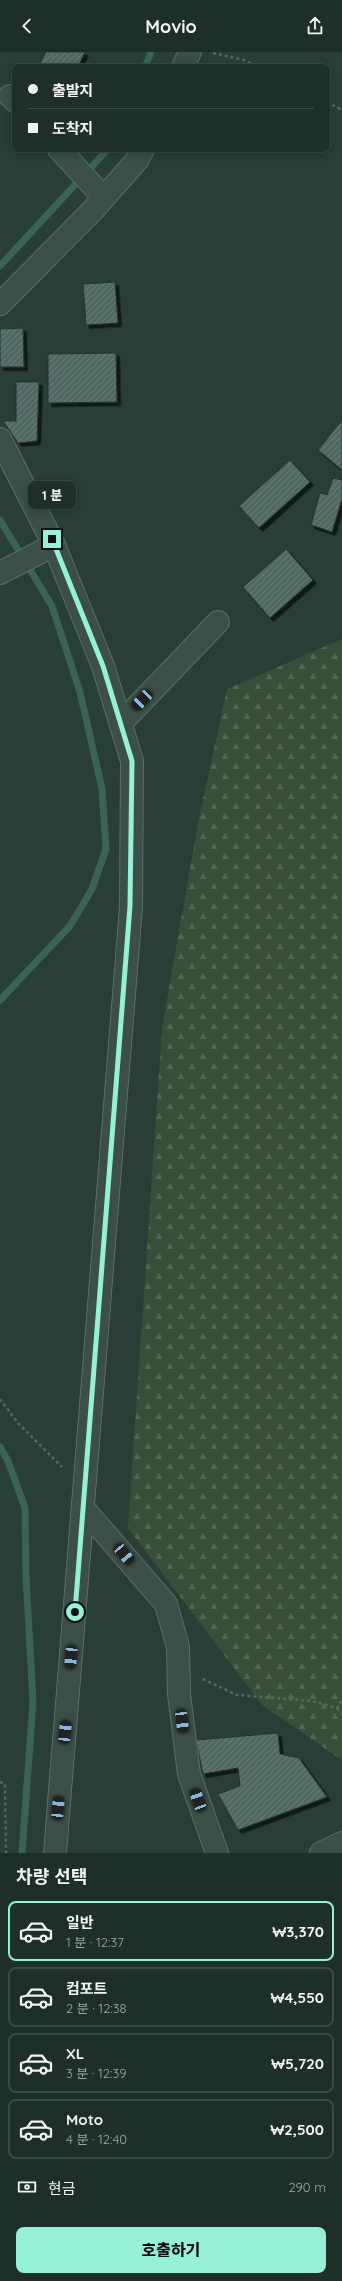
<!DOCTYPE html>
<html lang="ko">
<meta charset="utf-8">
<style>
body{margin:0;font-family:Quicksand,"Noto Sans KR",sans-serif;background:#2b3a35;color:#f1f3f6;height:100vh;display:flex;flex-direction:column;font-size:15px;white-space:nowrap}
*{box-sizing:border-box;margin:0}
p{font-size:13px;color:#a1a8a8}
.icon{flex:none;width:22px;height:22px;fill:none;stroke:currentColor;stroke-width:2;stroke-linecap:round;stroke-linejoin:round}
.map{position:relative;height:1801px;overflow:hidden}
.side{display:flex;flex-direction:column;background:#1e2e29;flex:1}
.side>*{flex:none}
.banner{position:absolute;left:12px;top:12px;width:318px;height:88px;border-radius:8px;box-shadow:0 2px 10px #0003,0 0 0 1px #3c4a46;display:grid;align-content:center;height:88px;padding:0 16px;background:#1e2e29}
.end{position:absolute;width:18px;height:18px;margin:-9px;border:5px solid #96efd7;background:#111;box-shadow:0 0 0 2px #111}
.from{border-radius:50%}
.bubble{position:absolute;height:28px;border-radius:8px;background:#1e2e29;box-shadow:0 2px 10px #0003,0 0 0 1px #3c4a46;font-size:13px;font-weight:800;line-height:28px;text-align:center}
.car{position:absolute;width:12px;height:24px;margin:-12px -6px;border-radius:5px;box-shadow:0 0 3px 1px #0007;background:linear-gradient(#222 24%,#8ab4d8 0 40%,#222 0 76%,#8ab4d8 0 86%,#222 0)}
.banner b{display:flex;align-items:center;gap:14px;height:38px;font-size:15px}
.banner b+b{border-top:1px solid #3c4a46}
.banner i{width:10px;height:10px;background:#f1f3f6}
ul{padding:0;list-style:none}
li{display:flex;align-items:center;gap:12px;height:60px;margin:0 8px 6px;padding:0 8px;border:2px solid #3c4a46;border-radius:8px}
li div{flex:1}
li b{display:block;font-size:15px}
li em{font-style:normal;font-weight:800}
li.selected{border-color:#96efd7}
li>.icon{width:36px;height:36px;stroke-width:1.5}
h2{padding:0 16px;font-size:18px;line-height:48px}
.pay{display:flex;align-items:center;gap:10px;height:44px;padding:0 16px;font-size:15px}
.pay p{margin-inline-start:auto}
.button{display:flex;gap:8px;margin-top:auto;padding:8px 16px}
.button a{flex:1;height:46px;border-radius:8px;background:#96efd7;color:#111;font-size:16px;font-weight:800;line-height:46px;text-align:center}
header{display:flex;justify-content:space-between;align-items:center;height:52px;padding:0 16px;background:#1e2e29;font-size:18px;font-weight:800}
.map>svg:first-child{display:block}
.forest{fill:url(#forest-firs)}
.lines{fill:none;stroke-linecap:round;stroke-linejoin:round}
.stream{stroke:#3b6257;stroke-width:7}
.building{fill:url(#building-hatch);stroke:#22352f;filter:url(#shadow)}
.minor-casing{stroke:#5c6e69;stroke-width:24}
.path{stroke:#56695a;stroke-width:2.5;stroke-dasharray:3 3;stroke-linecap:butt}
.minor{stroke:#3b4e48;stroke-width:22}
.route{stroke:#96efd7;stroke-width:5}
</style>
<header><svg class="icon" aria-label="back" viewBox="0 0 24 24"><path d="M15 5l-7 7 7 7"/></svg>Movio<svg class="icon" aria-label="share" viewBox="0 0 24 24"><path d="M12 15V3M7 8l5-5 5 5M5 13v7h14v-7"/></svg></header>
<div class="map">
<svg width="342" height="1801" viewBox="0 0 342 1801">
<defs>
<pattern id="forest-firs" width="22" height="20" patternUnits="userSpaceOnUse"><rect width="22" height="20" fill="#394d39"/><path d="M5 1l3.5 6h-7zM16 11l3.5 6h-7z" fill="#546554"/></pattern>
<pattern id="building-hatch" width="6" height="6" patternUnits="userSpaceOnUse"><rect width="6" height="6" fill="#516962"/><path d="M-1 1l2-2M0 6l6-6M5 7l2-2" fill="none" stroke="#687d77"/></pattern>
<filter id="shadow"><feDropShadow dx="3.5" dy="3.5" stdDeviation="0" flood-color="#0009"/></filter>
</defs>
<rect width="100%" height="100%" fill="#283e37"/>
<!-- forest -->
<path class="forest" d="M 342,587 L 342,1708 L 262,1653 L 128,1476 L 162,976 L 198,771 L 227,637 Z"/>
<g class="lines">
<!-- stream -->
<path class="stream" d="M 145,15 L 151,0
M 0,214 L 108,97
M 0,468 L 52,554 L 80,640 L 102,737 L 106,797 L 92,837 L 70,874 L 0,948
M 0,1395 L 8,1409 L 25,1456 L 26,1525 L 33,1650 L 22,1801"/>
</g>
<!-- building -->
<path class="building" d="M 46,0 L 85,0 L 78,15 L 38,15 Z
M 115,230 L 118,271 L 86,273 L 83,232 Z
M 23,276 L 24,315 L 0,315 L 0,277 Z
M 116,301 L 117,350 L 48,351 L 48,302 Z
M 16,330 L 39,330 L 37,389 L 18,391 L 3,369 L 16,369 Z
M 342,368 L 342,418 L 318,398 Z
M 290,408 L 310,430 L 259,476 L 239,454 Z
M 333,426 L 342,428 L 342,447 L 332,480 L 311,473 L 320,441 L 327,443 Z
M 286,497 L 313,528 L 270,566 L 243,535 Z
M 278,1681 L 280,1702 L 299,1706 L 327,1745 L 238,1778 L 218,1742 L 240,1734 L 238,1716 L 203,1722 L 196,1688 Z"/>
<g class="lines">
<defs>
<path id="minor" d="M 183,15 L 190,0
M 10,44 L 15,49
M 59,97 L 104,146
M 0,252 L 94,157 L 138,107 L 143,97
M 0,387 L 54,493 L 103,614 L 132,709 L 131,855 L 55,1801
M 0,521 L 54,493
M 121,671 L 218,570
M 83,1456 L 166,1552 L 178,1595 L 179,1642 L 189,1722 L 217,1801
M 321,1801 L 342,1791"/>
</defs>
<!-- minor casing -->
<use href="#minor" class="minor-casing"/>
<!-- path -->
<path class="path" d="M 213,1 L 244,8 L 259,15
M 327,50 L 342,58
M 0,1347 L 18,1371 L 62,1415
M 203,1627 L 237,1643 L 312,1649 L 337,1656 L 342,1648
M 337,1656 L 342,1661
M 0,1730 L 5,1732 L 6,1801 L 10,1801"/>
<!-- minor -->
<use href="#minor" class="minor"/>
</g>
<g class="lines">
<!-- route -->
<path class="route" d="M 52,487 L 103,614 L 132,709 L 130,854 L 75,1560"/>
</g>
</svg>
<i class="end from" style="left:75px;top:1560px"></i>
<i class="end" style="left:52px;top:487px"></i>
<div class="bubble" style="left:28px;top:429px;width:48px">1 분</div>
<i class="car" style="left:142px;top:648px;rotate:224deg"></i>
<i class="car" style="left:124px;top:1502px;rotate:140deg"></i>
<i class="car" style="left:71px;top:1605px;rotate:185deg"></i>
<i class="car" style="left:182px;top:1669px;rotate:173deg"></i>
<i class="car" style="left:65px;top:1680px;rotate:5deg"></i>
<i class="car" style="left:198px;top:1748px;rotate:340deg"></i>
<i class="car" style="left:58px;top:1756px;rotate:5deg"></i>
<div class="banner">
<b><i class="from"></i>출발지</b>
<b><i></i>도착지</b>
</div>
</div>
<section class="side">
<h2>차량 선택</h2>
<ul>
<li class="selected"><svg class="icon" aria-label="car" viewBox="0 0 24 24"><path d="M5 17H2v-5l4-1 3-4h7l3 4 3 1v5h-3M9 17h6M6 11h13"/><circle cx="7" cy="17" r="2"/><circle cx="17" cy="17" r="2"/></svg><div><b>일반</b><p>1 분 · 12:37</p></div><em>₩3,370</em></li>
<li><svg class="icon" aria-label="car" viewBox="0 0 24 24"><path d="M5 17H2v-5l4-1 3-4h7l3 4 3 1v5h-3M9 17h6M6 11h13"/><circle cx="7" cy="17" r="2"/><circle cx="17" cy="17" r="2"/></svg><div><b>컴포트</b><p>2 분 · 12:38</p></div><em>₩4,550</em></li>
<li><svg class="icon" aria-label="car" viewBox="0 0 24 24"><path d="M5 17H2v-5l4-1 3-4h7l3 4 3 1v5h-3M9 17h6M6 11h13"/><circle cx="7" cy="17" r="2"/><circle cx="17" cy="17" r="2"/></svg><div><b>XL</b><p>3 분 · 12:39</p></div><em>₩5,720</em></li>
<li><svg class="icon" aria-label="car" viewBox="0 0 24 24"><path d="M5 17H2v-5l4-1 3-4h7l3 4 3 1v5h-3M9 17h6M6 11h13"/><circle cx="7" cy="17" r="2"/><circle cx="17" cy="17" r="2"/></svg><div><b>Moto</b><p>4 분 · 12:40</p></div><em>₩2,500</em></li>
</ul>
<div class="pay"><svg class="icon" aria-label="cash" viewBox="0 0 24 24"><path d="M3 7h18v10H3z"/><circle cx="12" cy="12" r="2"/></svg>현금<p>290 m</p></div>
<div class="button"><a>호출하기</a></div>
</section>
